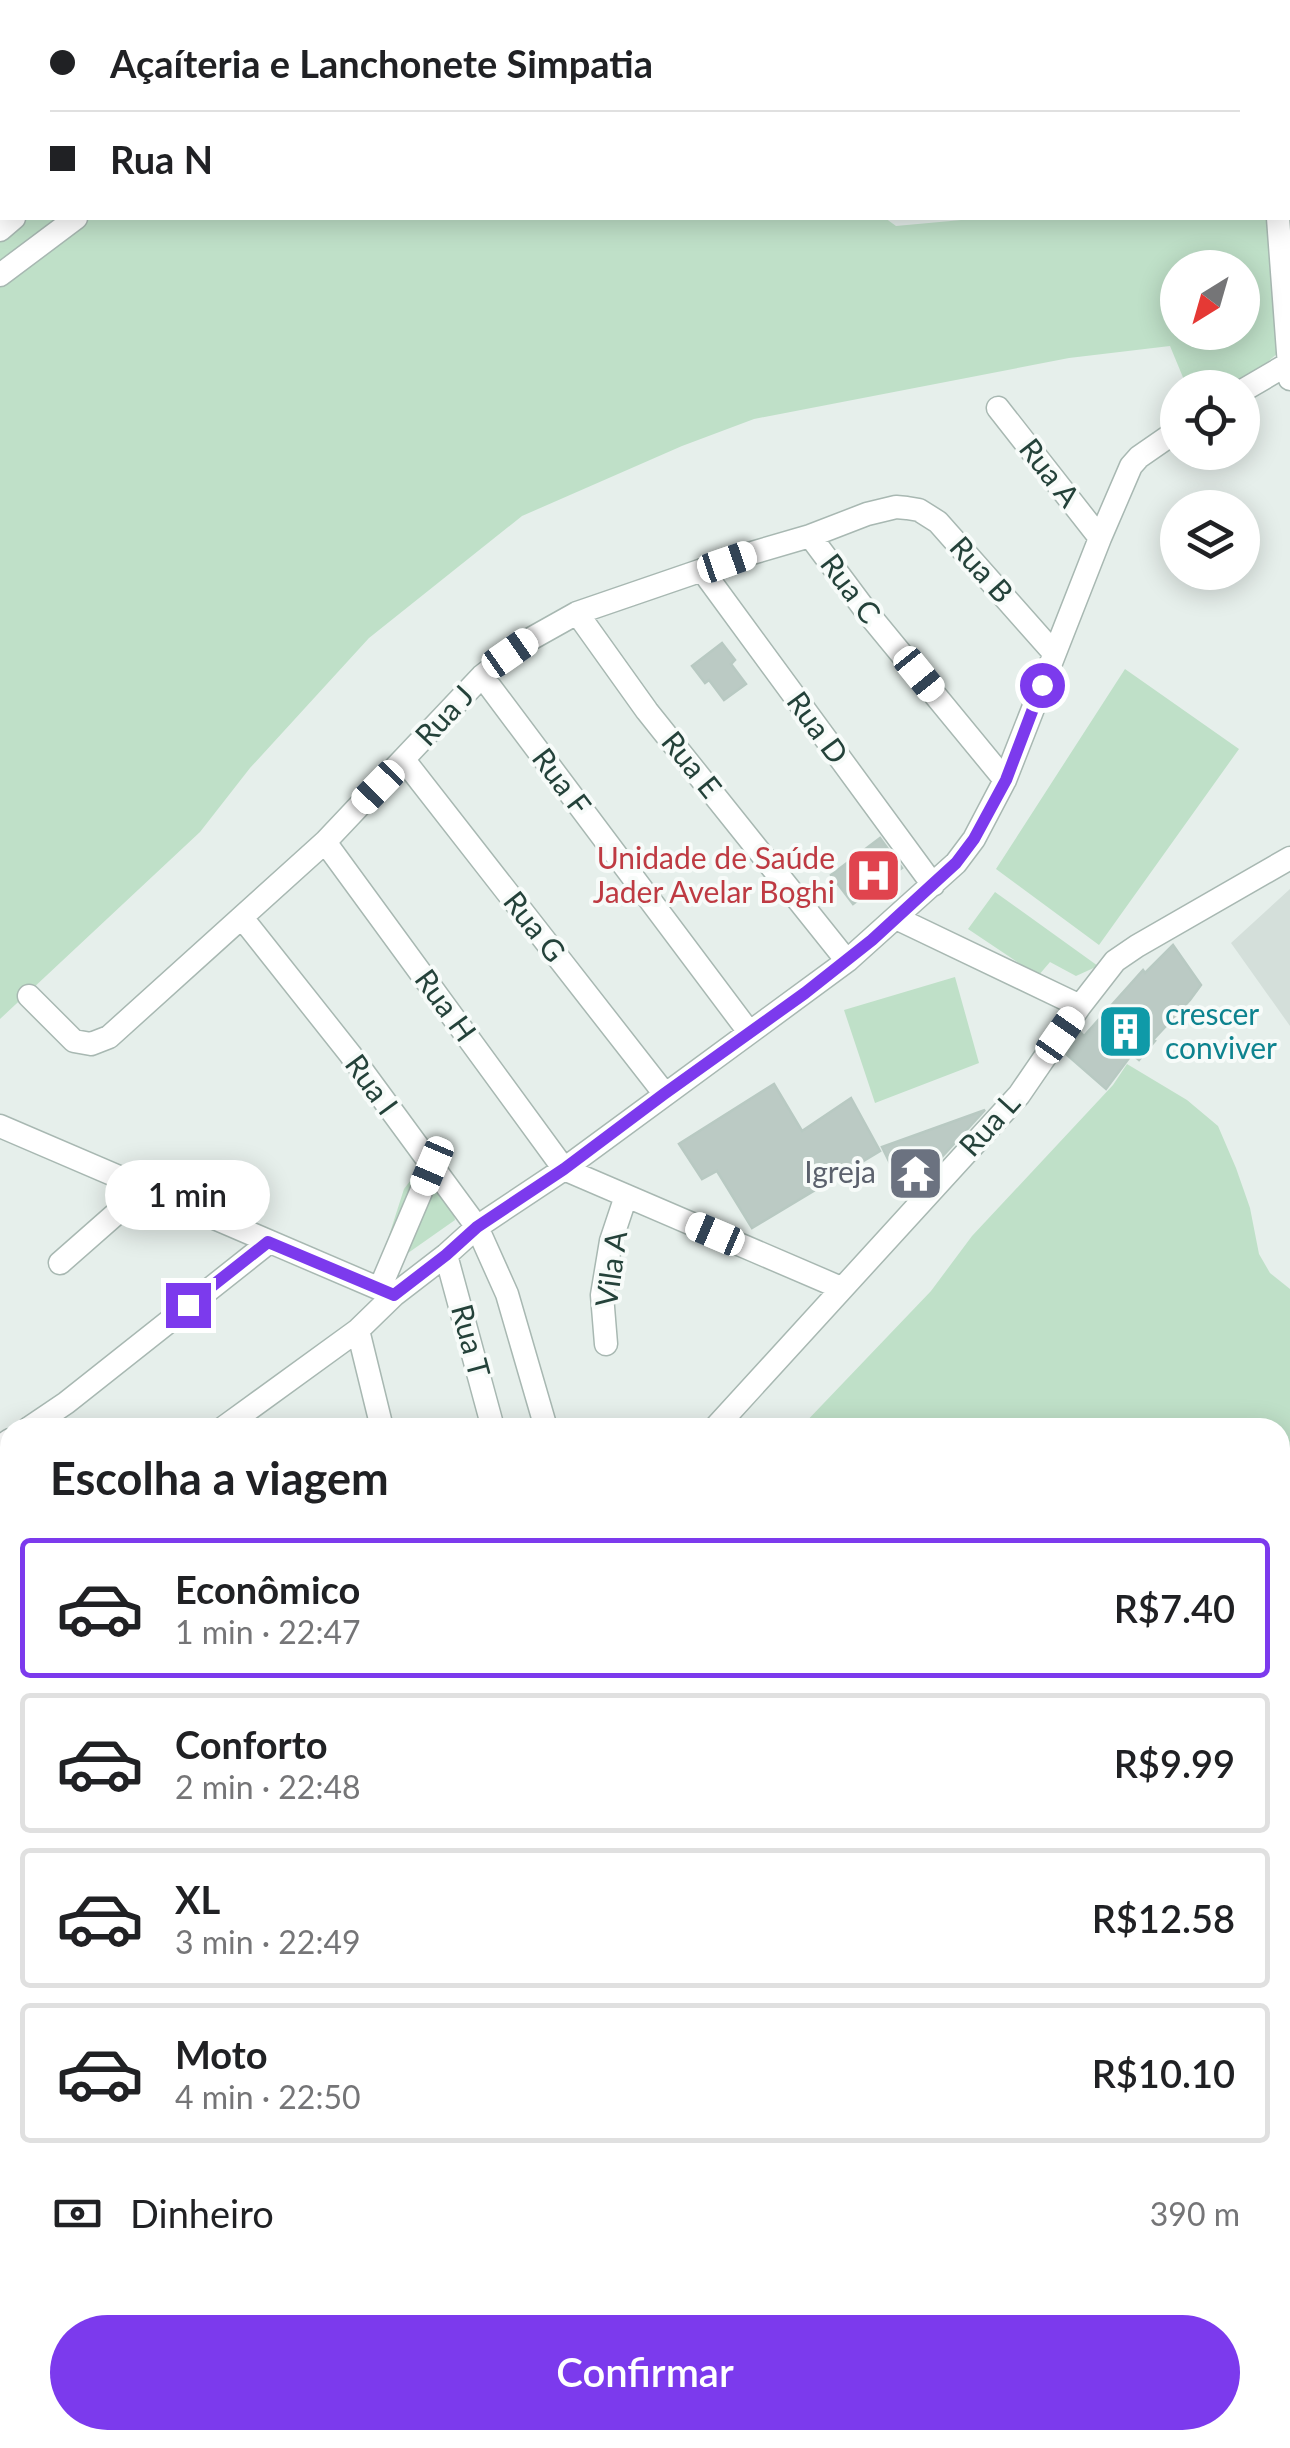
<!DOCTYPE html>
<html lang="pt">
<meta charset="utf-8">
<style>
body{margin:0;font-family:Lato,sans-serif;background:#f2f2f2;color:#202124;height:100vh;display:flex;flex-direction:column;font-size:38px;white-space:nowrap}
*{box-sizing:border-box;margin:0}
p{font-size:32px;color:#757577}
.icon{flex:none;width:55px;height:55px;fill:none;stroke:currentColor;stroke-width:2;stroke-linecap:round;stroke-linejoin:round}
.map{position:relative;flex:1;overflow:hidden}
.panel{position:absolute;left:0px;top:1418px;width:1290px;height:1032px;display:flex;flex-direction:column;background:#fff;border-radius:30px 30px 0 0;box-shadow:0 5px 25px #0003}
.panel>*{flex:none}
.banner{position:absolute;left:0px;top:0px;width:1290px;height:220px;box-shadow:0 5px 25px #0003;display:grid;align-content:center;height:220px;padding:0 50px;background:#fff}
.needle{width:65px;rotate:217deg}
.fabs{position:absolute;left:1160px;top:250px;display:grid;gap:20px}
.fabs a{display:grid;place-items:center;width:100px;height:100px;border-radius:50%;background:#fff;box-shadow:0 5px 25px #0003;font-size:50px}
.end{position:absolute;width:45px;height:45px;margin:-22px;border:12px solid #7c3aed;background:#fff;box-shadow:0 0 0 5px #fff}
.from{border-radius:50%}
.bubble{position:absolute;height:70px;border-radius:35px;background:#fff;box-shadow:0 5px 25px #0003;font-size:32px;font-weight:600;line-height:70px;text-align:center}
.car{position:absolute;width:30px;height:60px;margin:-30px -15px;border-radius:12px;box-shadow:0 0 8px 2px #0007;background:linear-gradient(#fff 24%,#345 0 40%,#fff 0 76%,#345 0 86%,#fff 0)}
.banner b{display:flex;align-items:center;gap:35px;height:95px;font-size:38px}
.banner b+b{border-top:2px solid #e0e0e0}
.banner i{width:25px;height:25px;background:#202124}
ul{padding:0;list-style:none}
li{display:flex;align-items:center;gap:30px;height:140px;margin:0 20px 15px;padding:0 30px;border:5px solid #e0e0e0;border-radius:10px}
li div{flex:1}
li b{display:block;font-size:38px}
li em{font-style:normal;font-weight:600}
li.selected{border-color:#7c3aed}
li>.icon{width:90px;height:90px;stroke-width:1.5}
h2{padding:0 50px;font-size:45px;line-height:120px}
.pay{display:flex;align-items:center;gap:25px;height:110px;padding:0 50px;font-size:38px}
.pay p{margin-inline-start:auto}
.button{display:flex;gap:20px;margin-top:auto;padding:20px 50px}
.button a{flex:1;height:115px;border-radius:60px;background:#7c3aed;color:#fff;font-size:40px;font-weight:600;line-height:115px;text-align:center}
.map>svg:first-child{display:block}
.built{fill:#d4dfda}
.green{fill:#bfe0c8;fill-rule:evenodd}
.lines{fill:none;stroke-linecap:round;stroke-linejoin:round}
.stream{stroke:#8ec9d4;stroke-width:6}
.building{fill:#bbcac4;stroke:#b8c9c2;stroke-width:2.5}
.minor-casing{stroke:#a8b8b2;stroke-width:25}
.minor{stroke:#fff;stroke-width:22}
.route{stroke:#7c3aed;stroke-width:12}
.labels{text-anchor:middle;stroke-width:8;stroke-linejoin:round;paint-order:stroke}
.street-label{font-size:30px;fill:#24423a;stroke:#f7fbf9}
.health-label{font-size:30px;fill:#be3a42;stroke:#f7fbf9;text-anchor:end}
.culture-label{font-size:30px;fill:#0d838f;stroke:#f7fbf9;text-anchor:start}
.worship-label{font-size:30px;fill:#5b616d;stroke:#f7fbf9;text-anchor:end}
</style>
<div class="map">
<svg width="1290" height="2448" viewBox="0 0 1290 2448">
<rect width="100%" height="100%" fill="#e6efeb"/>
<!-- built -->
<path class="built" d="M 0,0 L 312,0 L 309,2 L 2,2 L 2,71 L 0,72 Z
M 1290,889 L 1290,1026 L 1231,943 Z"/>
<!-- green -->
<path class="green" d="M 329,0 L 656,0 L 657,2 L 325,2 Z
M 2,66 L 2,218 L 885,218 L 896,226 L 983,218 L 1268,218 L 1284,348 L 1238,387 L 1187,387 L 1170,346 L 1069,358 L 754,419 L 682,446 L 522,516 L 369,638 L 250,768 L 200,832 L 0,1019 L 0,67 ZM 1178,268 L 1242,268 L 1242,332 L 1178,332 Z
M 1125,669 L 1239,749 L 1099,945 L 996,869 Z
M 995,892 L 1098,966 L 1076,976 L 1050,962 L 1038,976 L 968,929 Z
M 955,977 L 979,1063 L 875,1103 L 844,1010 Z
M 1127,1064 L 1187,1100 L 1218,1126 L 1236,1168 L 1250,1208 L 1259,1254 L 1270,1273 L 1290,1289 L 1290,2448 L 0,2448 L 0,2144 L 10,2143 L 10,2440 L 1280,2440 L 1280,1428 L 801,1427 L 931,1291 L 972,1236 L 1113,1085 Z
M 420,1168 L 453,1208 L 455,1220 L 391,1265 L 386,1245 L 404,1189 Z
M 0,1825 L 10,1835 L 10,1986 L 0,1987 Z"/>
<g class="lines">
<!-- stream -->
<path class="stream" d="M 0,2211 L 10,2209
M 654,2440 L 658,2448"/>
</g>
<!-- building -->
<path class="building" d="M 722,643 L 735,660 L 731,664 L 746,684 L 724,700 L 709,680 L 705,683 L 692,666 Z
M 880,838 L 902,868 L 853,904 L 831,875 Z
M 1173,945 L 1201,985 L 1190,1000 L 1153,1040 L 1155,1041 L 1139,1060 L 1132,1054 L 1106,1089 L 1066,1054 L 1080,1032 L 1084,1036 L 1143,970 L 1145,973 Z
M 774,1084 L 802,1131 L 851,1098 L 880,1151 L 752,1228 L 717,1171 L 702,1179 L 679,1144 Z
M 985,1110 L 906,1196 L 882,1147 Z"/>
<g class="lines">
<defs>
<path id="minor" d="M 955,0 L 956,2
M 1255,0 L 1255,2
M 337,2 L 341,0
M 433,2 L 439,0
M 1155,2 L 1155,0
M 1278,218 L 1290,379
M 0,230 L 14,218
M 0,275 L 76,218
M 1242,391 L 1288,364
M 998,408 L 1100,538
M 810,536 L 866,611 L 1005,780
M 702,570 L 933,885
M 577,613 L 647,711 L 847,961
M 482,676 L 749,1032
M 404,760 L 664,1093
M 325,842 L 564,1169 L 841,1288
M 896,918 L 1080,1006
M 243,919 L 350,1054 L 477,1227 L 507,1294 L 546,1428
M 29,996 L 74,1041 L 91,1044 L 109,1037 L 325,842 L 482,676 L 527,641 L 577,613 L 752,553 L 810,536 L 867,514 L 896,507 L 907,508 L 919,510 L 938,522 L 1054,653
M 0,1126 L 394,1295
M 446,1255 L 493,1428
M 60,1263 L 143,1190
M 380,1288 L 432,1166
M 358,1330 L 382,1428
M 606,1344 L 602,1295 L 611,1241 L 626,1196
M 29,1428 L 66,1403 L 268,1243
M 223,1428 L 358,1330 L 394,1295 L 446,1255 L 477,1227 L 564,1169 L 847,961 L 956,863 L 974,839 L 1005,780 L 1100,538 L 1131,466 L 1139,457 L 1178,430
M 715,1428 L 1019,1095 L 1080,1006 L 1115,961 L 1137,946 L 1290,858
M 0,1447 L 10,1440"/>
</defs>
<!-- minor casing -->
<use href="#minor" class="minor-casing"/>
<!-- minor -->
<use href="#minor" class="minor"/>
</g>
<g class="lines">
<!-- route -->
<path class="route" d="M 188,1305 L 268,1242 L 394,1295 L 446,1255 L 477,1227 L 564,1169 L 664,1094 L 805,993 L 872,940 L 933,884 L 956,863 L 974,839 L 1006,780 L 1042,685"/>
</g>
<!-- icons -->
<defs>
<symbol id="hospital-square" viewBox="-11 -11 22 22"><rect x="-9" y="-9" width="18" height="18" rx="4" fill="#e0444e" stroke="#f7fbf9"/><path d="M-5-5h3v3.5h4V-5h3V5h-3V1.5h-4V5h-3Z" fill="#fff"/></symbol>
<symbol id="building-square" viewBox="-11 -11 22 22"><rect x="-9" y="-9" width="18" height="18" rx="4" fill="#0f9aa8" stroke="#f7fbf9"/><path d="M-4-6H4V6H1V3H-1V6H-4ZM-2.5-4.3h1.7v1.8h-1.7ZM.8-4.3h1.7v1.8H.8ZM-2.5-1h1.7V.8h-1.7ZM.8-1h1.7V.8H.8Z" fill="#fff"/></symbol>
<symbol id="temple-square" viewBox="-11 -11 22 22"><rect x="-9" y="-9" width="18" height="18" rx="4" fill="#6b7280" stroke="#f7fbf9"/><path d="M0-6L5-2H3V0L6.5 2.5H4V6H1.5V3h-3V6H-4V2.5H-6.5L-3 0V-2H-5Z" fill="#fff"/></symbol>
</defs>
<g fill-rule="evenodd">
<use href="#hospital-square" x="842" y="844" width="63" height="63"/>
<use href="#building-square" x="1094" y="1000" width="63" height="63"/>
<use href="#temple-square" x="884" y="1142" width="63" height="63"/>
</g>
<g class="labels">
<!-- street labels -->
<g class="street-label">
<text transform="translate(1049 473) rotate(52)" y="10">Rua A</text>
<text transform="translate(981 570) rotate(48)" y="10">Rua B</text>
<text transform="translate(850 589) rotate(53)" y="10">Rua C</text>
<text transform="translate(445 716) rotate(-47)" y="10">Rua J</text>
<text transform="translate(817 728) rotate(54)" y="10">Rua D</text>
<text transform="translate(691 765) rotate(51)" y="10">Rua E</text>
<text transform="translate(561 782) rotate(53)" y="10">Rua F</text>
<text transform="translate(534 927) rotate(52)" y="10">Rua G</text>
<text transform="translate(445 1006) rotate(54)" y="10">Rua H</text>
<text transform="translate(371 1085) rotate(54)" y="10">Rua I</text>
<text transform="translate(990 1125) rotate(-48)" y="10">Rua L</text>
<text transform="translate(612 1269) rotate(-82)" y="10">Vila A</text>
<text transform="translate(470 1341) rotate(75)" y="10">Rua T</text>
</g>
<!-- health labels -->
<g class="health-label">
<text x="835" y="869">Unidade de Saúde<tspan x="835" dy="34">Jader Avelar Boghi</tspan></text>
</g>
<!-- culture labels -->
<g class="culture-label">
<text x="1165" y="1025">crescer<tspan x="1165" dy="34">conviver</tspan></text>
</g>
<!-- worship labels -->
<g class="worship-label">
<text x="876" y="1183">Igreja</text>
</g>
</g>
</svg>
<div class="fabs">
<a><svg class="needle" viewBox="-14 -14 28 28"><path d="M0-13l5 13h-10z" fill="#e53935"/><path d="M0 13l5-13h-10z" fill="#757577"/></svg></a>
<a><svg class="icon" aria-label="locate" viewBox="0 0 24 24"><circle cx="12" cy="12" r="6"/><path d="M12 2v4M12 18v4M2 12h4M18 12h4"/></svg></a>
<a><svg class="icon" aria-label="layers" viewBox="0 0 24 24"><path d="M12 4l9 5-9 5-9-5zM3 14l9 5 9-5"/></svg></a>
</div>
<i class="end from" style="left:1042px;top:685px"></i>
<i class="end" style="left:188px;top:1305px"></i>
<div class="bubble" style="left:105px;top:1160px;width:165px">1 min</div>
<i class="car" style="left:727px;top:562px;rotate:71deg"></i>
<i class="car" style="left:510px;top:653px;rotate:55deg"></i>
<i class="car" style="left:919px;top:674px;rotate:141deg"></i>
<i class="car" style="left:378px;top:787px;rotate:224deg"></i>
<i class="car" style="left:1060px;top:1035px;rotate:35deg"></i>
<i class="car" style="left:432px;top:1166px;rotate:203deg"></i>
<i class="car" style="left:715px;top:1234px;rotate:293deg"></i>
<div class="banner">
<b><i class="from"></i>Açaíteria e Lanchonete Simpatia</b>
<b><i></i>Rua N</b>
</div>
<section class="panel">
<h2>Escolha a viagem</h2>
<ul>
<li class="selected"><svg class="icon" aria-label="car" viewBox="0 0 24 24"><path d="M5 17H2v-5l4-1 3-4h7l3 4 3 1v5h-3M9 17h6M6 11h13"/><circle cx="7" cy="17" r="2"/><circle cx="17" cy="17" r="2"/></svg><div><b>Econômico</b><p>1 min · 22:47</p></div><em>R$7.40</em></li>
<li><svg class="icon" aria-label="car" viewBox="0 0 24 24"><path d="M5 17H2v-5l4-1 3-4h7l3 4 3 1v5h-3M9 17h6M6 11h13"/><circle cx="7" cy="17" r="2"/><circle cx="17" cy="17" r="2"/></svg><div><b>Conforto</b><p>2 min · 22:48</p></div><em>R$9.99</em></li>
<li><svg class="icon" aria-label="car" viewBox="0 0 24 24"><path d="M5 17H2v-5l4-1 3-4h7l3 4 3 1v5h-3M9 17h6M6 11h13"/><circle cx="7" cy="17" r="2"/><circle cx="17" cy="17" r="2"/></svg><div><b>XL</b><p>3 min · 22:49</p></div><em>R$12.58</em></li>
<li><svg class="icon" aria-label="car" viewBox="0 0 24 24"><path d="M5 17H2v-5l4-1 3-4h7l3 4 3 1v5h-3M9 17h6M6 11h13"/><circle cx="7" cy="17" r="2"/><circle cx="17" cy="17" r="2"/></svg><div><b>Moto</b><p>4 min · 22:50</p></div><em>R$10.10</em></li>
</ul>
<div class="pay"><svg class="icon" aria-label="cash" viewBox="0 0 24 24"><path d="M3 7h18v10H3z"/><circle cx="12" cy="12" r="2"/></svg>Dinheiro<p>390 m</p></div>
<div class="button"><a>Confirmar</a></div>
</section>
</div>
